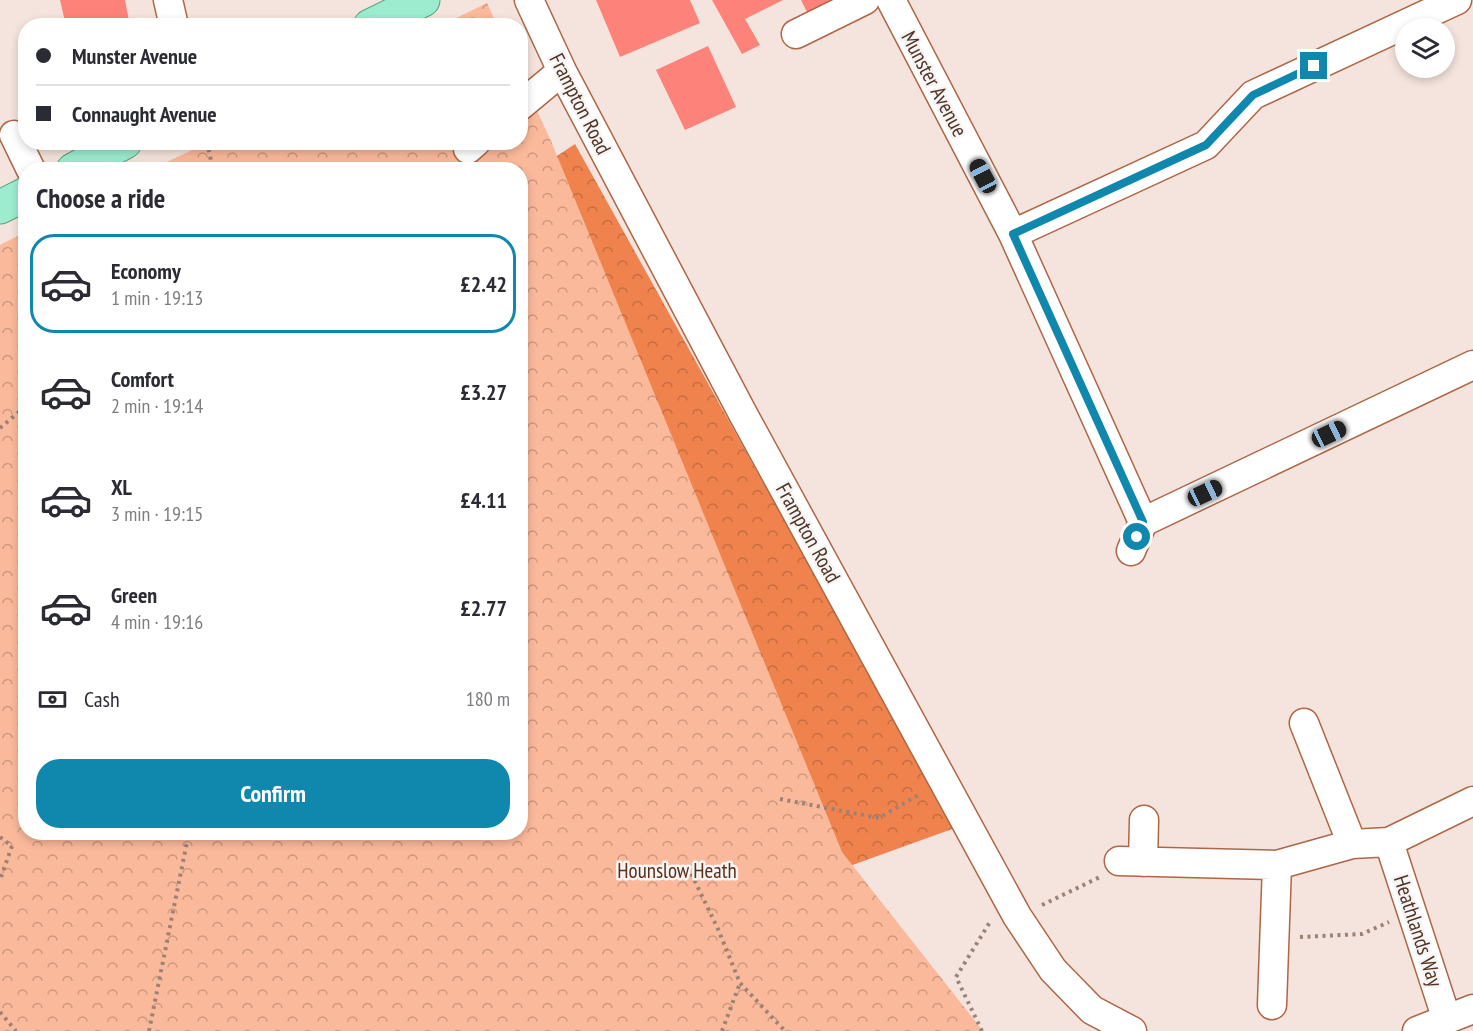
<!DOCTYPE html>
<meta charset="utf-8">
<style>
body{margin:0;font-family:"PT Sans Narrow",sans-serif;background:#f2f2f3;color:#2b2b33;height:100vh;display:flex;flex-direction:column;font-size:22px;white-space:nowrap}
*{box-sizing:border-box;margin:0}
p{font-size:20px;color:#7c7c81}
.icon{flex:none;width:33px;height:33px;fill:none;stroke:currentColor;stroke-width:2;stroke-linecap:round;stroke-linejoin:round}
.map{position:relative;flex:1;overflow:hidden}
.drawer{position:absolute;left:18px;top:162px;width:510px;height:678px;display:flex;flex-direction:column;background:#fff;border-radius:24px;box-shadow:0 3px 9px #0003}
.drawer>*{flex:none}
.banner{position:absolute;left:18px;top:18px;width:510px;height:132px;border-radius:24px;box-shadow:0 3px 9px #0003;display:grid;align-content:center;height:132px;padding:0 18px;background:#fff}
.controls{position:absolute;left:1395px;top:18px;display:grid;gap:12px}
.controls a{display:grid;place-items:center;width:60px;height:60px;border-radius:50%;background:#fff;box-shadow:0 3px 9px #0003;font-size:30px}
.end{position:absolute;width:27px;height:27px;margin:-14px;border:8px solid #1087ac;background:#fff;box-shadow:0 0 0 3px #fff}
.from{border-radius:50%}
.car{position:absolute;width:18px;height:36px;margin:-18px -9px;border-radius:8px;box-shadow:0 0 4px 2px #0007;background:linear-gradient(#222 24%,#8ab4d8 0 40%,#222 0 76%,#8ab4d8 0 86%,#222 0)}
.banner b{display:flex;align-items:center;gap:21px;height:57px;font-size:22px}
.banner b+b{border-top:2px solid #e1e1e2}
.banner i{width:15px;height:15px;background:#2b2b33}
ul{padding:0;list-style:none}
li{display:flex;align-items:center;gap:18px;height:99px;margin:0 12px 9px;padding:0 6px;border:3px solid transparent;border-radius:24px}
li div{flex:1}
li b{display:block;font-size:22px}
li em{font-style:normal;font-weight:700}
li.on{border-color:#1087ac}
li>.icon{width:54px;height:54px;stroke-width:1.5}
h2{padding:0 18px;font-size:27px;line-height:72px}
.pay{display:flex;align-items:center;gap:15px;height:66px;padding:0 18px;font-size:22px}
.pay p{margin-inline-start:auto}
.cta{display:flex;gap:12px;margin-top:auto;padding:12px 18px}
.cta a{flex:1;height:69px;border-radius:24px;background:#1087ac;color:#fff;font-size:24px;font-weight:700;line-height:69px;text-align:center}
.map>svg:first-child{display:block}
.forest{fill:url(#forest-crowns)}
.park{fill:url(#park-crowns)}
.building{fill:#fd837a}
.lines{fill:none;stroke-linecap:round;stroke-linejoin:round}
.minor-casing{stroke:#ae6644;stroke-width:31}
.major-casing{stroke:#58a27e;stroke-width:35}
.path{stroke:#9b8277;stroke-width:4;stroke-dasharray:3 4.5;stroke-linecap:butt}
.minor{stroke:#fff;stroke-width:28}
.major{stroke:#9deccf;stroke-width:33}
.route{stroke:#1087ac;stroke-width:8}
.labels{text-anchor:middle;stroke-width:5;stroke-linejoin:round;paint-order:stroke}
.street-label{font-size:21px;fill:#523223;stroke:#f5f5f5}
.park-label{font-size:21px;fill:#5a2e19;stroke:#f5f5f5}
</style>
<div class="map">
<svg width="1473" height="1031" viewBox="0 0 1473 1031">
<defs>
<pattern id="forest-crowns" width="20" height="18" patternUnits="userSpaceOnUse" patternTransform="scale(1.5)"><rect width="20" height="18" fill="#f0834d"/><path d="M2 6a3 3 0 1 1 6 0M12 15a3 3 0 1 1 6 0" fill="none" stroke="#c56c40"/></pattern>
<pattern id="park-crowns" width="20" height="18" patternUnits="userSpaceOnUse" patternTransform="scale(1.5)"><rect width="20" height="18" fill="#fbb99b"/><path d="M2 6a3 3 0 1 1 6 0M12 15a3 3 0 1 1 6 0" fill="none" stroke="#ce977e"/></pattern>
</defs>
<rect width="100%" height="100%" fill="#f5e4dd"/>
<!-- forest -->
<path class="forest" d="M 575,144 L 955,828 L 775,893 L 305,1031 L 688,867 L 521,180 Z"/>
<!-- park -->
<path class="park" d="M 487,3 L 497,25 L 442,25 Z
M 521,76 L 551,141 L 842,852 L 983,1031 L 0,1031 L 0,245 L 25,232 L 26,832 L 520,832 L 520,170 L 152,169 L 207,143 L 520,142 Z"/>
<!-- building -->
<path class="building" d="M 60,0 L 125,0 L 130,26 L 66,26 Z
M 596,0 L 690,0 L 700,23 L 620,57 Z
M 712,0 L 783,0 L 745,19 L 760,45 L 742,54 Z
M 801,0 L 831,0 L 807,12 Z
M 708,46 L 736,107 L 685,130 L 656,70 Z"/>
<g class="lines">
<defs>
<path id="minor" d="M 168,0 L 174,26
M 529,0 L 562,71 L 743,414 L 1017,916 L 1053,970 L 1092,1010 L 1132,1031
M 891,0 L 1013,234 L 1143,522 L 1473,365
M 796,34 L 865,0
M 520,106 L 562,71
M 14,135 L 31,170
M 468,149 L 476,142
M 1013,234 L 1206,145 L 1253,95 L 1457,0
M 1131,551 L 1143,522
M 1304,723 L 1352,844
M 1389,842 L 1473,801
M 1119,861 L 1277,865 L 1352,844 L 1389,842 L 1447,1020
M 1143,862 L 1144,820
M 1272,1005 L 1277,865
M 1417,1031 L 1473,1009"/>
<path id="major" d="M 370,26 L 423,0
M 73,170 L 125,142
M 0,207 L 26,194"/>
</defs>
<!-- minor casing -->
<use href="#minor" class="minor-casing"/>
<!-- major casing -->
<use href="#major" class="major-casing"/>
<!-- path -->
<path class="path" d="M 207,142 L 213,170
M 0,428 L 26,406
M 780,799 L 879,818 L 920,794
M 0,837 L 12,846 L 0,880
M 688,867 L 718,929 L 740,983 L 785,1031
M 1042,905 L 1100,877
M 1300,937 L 1362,934 L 1389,922
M 0,1012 L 16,1031
M 149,1031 L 189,832
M 722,1031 L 740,983
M 982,1031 L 956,977 L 990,922"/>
<!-- minor -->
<use href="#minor" class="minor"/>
<!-- major -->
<use href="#major" class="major"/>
</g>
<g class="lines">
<!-- route -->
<path class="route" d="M 1137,537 L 1143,522 L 1013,234 L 1206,145 L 1253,95 L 1314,66"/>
</g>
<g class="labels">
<!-- street labels -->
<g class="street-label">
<text transform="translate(934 84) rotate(62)" y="7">Munster Avenue</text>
<text transform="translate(580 104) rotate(63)" y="7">Frampton Road</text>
<text transform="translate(808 533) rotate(61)" y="7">Frampton Road</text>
<text transform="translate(1418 931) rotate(72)" y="7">Heathlands Way</text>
</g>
<!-- park labels -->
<g class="park-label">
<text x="677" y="878">Hounslow Heath</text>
</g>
</g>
</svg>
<div class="controls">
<a><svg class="icon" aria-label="layers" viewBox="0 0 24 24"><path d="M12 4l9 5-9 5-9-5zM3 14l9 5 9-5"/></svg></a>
</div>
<i class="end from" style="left:1137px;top:537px"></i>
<i class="end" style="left:1314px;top:66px"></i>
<i class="car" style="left:983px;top:176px;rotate:332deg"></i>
<i class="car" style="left:1329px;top:434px;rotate:65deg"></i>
<i class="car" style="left:1205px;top:493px;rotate:65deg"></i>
<div class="banner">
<b><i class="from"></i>Munster Avenue</b>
<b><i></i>Connaught Avenue</b>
</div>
<section class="drawer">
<h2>Choose a ride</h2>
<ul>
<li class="on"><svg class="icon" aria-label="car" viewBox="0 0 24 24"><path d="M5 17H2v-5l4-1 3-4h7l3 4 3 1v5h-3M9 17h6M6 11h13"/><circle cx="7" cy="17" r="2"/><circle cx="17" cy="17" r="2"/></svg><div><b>Economy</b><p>1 min · 19:13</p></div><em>£2.42</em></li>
<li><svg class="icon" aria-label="car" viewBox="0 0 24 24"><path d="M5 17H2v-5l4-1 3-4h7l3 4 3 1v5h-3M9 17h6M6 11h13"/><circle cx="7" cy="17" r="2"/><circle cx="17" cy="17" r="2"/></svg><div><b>Comfort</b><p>2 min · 19:14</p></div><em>£3.27</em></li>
<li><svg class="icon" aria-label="car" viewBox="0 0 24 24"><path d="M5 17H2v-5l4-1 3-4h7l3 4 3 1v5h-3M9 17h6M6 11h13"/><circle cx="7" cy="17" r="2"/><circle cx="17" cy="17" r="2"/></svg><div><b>XL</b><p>3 min · 19:15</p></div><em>£4.11</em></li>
<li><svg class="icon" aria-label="car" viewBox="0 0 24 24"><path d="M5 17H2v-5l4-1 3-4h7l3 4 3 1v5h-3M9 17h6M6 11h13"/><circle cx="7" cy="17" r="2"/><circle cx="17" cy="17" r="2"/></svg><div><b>Green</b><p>4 min · 19:16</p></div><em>£2.77</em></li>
</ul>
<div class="pay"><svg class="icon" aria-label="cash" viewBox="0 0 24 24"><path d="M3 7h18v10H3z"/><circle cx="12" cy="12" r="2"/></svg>Cash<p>180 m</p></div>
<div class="cta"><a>Confirm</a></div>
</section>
</div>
